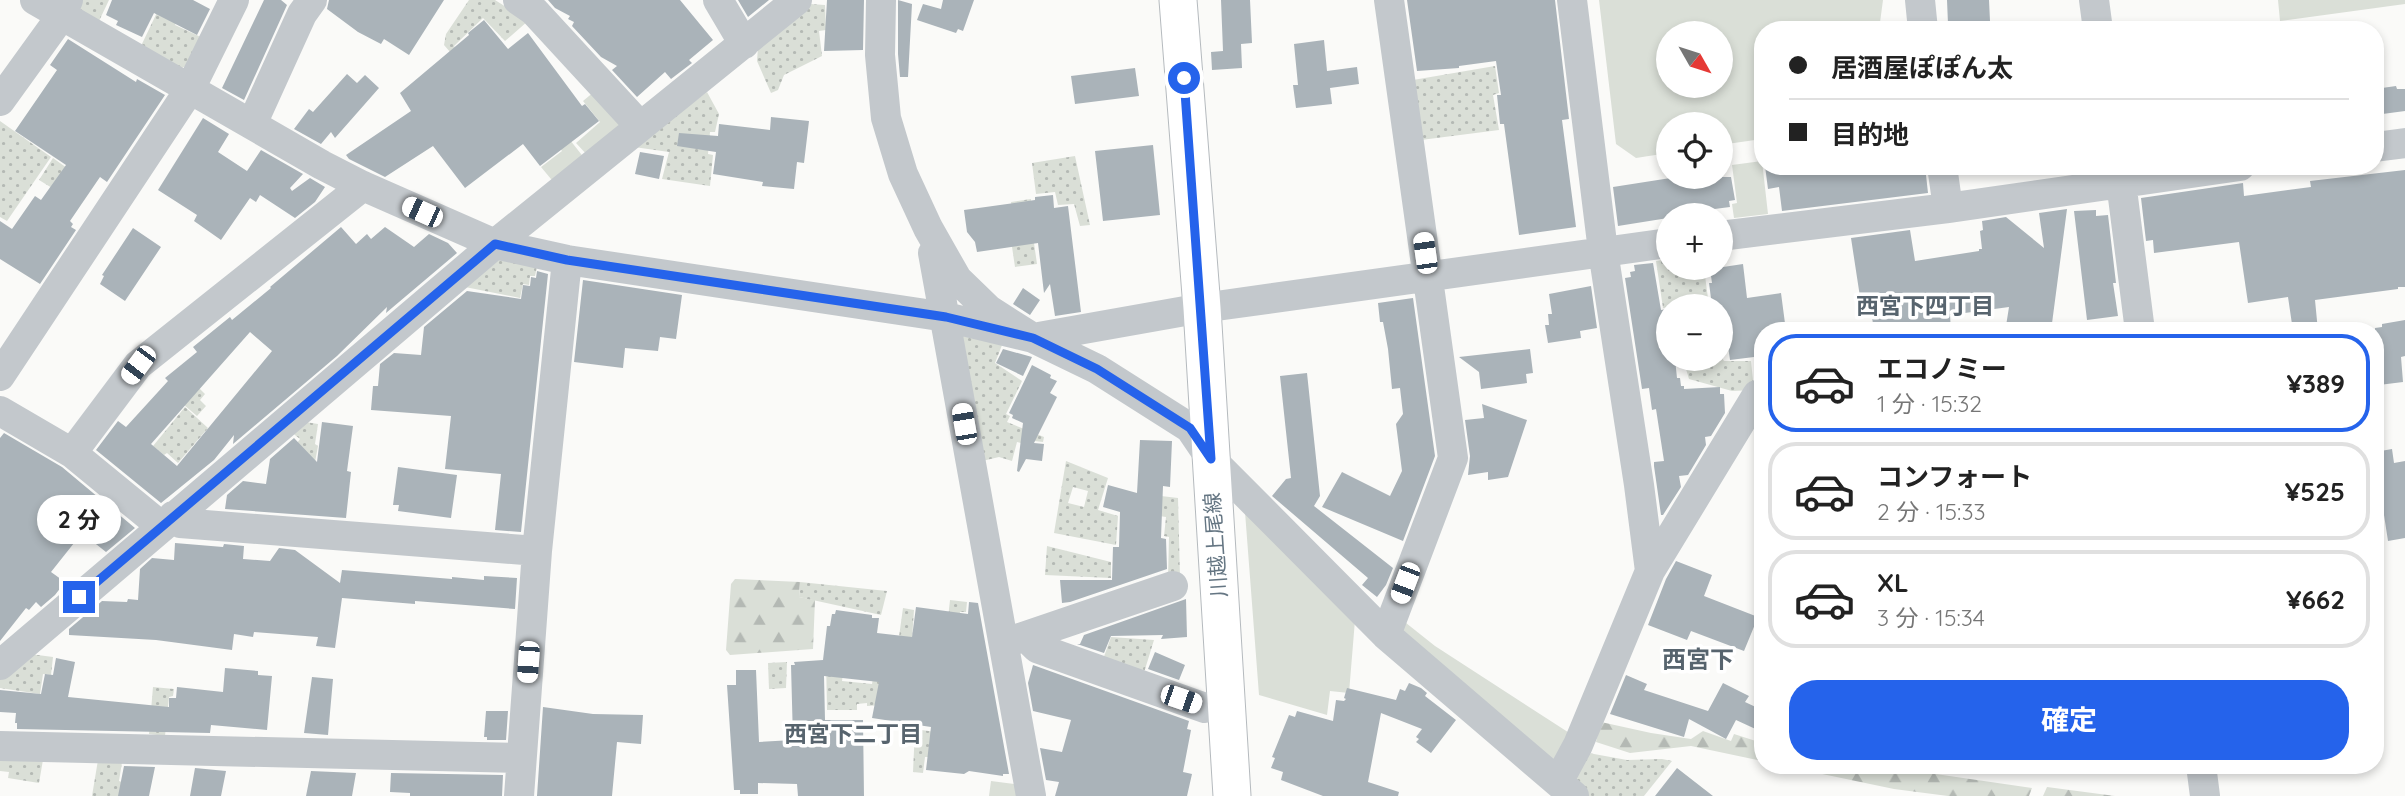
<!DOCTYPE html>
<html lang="ja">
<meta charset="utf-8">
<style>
body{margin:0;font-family:Quicksand,"Noto Sans JP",sans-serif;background:#f2f2f2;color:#222;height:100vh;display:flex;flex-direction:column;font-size:26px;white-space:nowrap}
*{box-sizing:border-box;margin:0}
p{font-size:23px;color:#767676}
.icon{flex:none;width:38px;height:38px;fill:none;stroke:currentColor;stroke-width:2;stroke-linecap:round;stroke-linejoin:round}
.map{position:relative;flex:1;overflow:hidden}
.details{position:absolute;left:1754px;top:322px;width:630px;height:452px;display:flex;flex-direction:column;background:#fff;border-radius:28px;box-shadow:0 4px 10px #0003}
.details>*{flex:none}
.guide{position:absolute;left:1754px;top:21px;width:630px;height:154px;border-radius:28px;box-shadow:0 4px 10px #0003;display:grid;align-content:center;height:154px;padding:0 35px;background:#fff}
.needle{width:46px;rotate:129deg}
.controls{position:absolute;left:1656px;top:21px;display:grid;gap:14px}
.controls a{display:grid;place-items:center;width:77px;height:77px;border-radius:50%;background:#fff;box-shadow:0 4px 10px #0003;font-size:35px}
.end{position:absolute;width:32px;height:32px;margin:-16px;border:9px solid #2563eb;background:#fff;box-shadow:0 0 0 4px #fff}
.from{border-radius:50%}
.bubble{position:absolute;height:49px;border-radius:24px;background:#fff;box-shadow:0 4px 10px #0003;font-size:23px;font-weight:700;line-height:49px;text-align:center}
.car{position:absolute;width:21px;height:42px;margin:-21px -10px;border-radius:9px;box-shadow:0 0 5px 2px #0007;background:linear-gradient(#fff 24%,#345 0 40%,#fff 0 76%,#345 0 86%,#fff 0)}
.guide b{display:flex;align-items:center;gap:24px;height:66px;font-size:26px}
.guide b+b{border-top:2px solid #e0e0e0}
.guide i{width:18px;height:18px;background:#222}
ul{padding:12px 0 0;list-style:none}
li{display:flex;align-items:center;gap:21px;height:98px;margin:0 14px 10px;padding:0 21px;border:4px solid #e0e0e0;border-radius:28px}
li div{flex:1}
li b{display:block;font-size:26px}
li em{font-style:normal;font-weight:700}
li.current{border-color:#2563eb}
li>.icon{width:63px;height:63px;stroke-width:1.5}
.cta{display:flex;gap:14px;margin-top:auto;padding:14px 35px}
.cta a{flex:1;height:80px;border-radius:28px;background:#2563eb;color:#fff;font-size:28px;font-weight:700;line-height:80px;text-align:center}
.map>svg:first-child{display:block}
.green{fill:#dadfd7;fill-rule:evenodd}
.forest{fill:url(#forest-firs)}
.garden{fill:url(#garden-dots);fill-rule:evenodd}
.building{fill:#aab3b9;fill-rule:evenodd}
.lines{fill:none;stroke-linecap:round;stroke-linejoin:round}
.major-casing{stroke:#b5babe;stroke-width:39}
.minor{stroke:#c3c8cc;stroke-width:30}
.major{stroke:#fff;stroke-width:37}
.route{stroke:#2563eb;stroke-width:9}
.labels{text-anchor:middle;stroke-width:7;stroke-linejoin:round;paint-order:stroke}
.street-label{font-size:21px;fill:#657683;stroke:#fff}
.neighbourhood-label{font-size:23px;font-weight:bold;fill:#57646e;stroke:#fff}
.quarter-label{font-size:24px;font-weight:bold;fill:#57646e;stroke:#fff}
</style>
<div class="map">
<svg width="2405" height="796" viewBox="0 0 2405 796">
<defs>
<pattern id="forest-firs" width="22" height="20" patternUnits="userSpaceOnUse" patternTransform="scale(1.75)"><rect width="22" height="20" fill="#dadfd7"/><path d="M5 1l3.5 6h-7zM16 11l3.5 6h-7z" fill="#b4b9b4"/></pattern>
<pattern id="garden-dots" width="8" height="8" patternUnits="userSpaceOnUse" patternTransform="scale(1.75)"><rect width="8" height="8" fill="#dadfd7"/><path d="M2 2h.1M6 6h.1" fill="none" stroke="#b4b9b4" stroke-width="1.8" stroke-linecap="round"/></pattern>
</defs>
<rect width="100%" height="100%" fill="#fafaf8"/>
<!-- green -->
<path class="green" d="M 1599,0 L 1883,0 L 1879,30 L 1762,30 L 1762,139 L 1720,145 L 1720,124 L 1668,124 L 1668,153 L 1636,158 L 1616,144 ZM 1720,33 L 1720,86 L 1668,86 L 1668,33 Z
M 2278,0 L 2405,0 L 2405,4 L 2280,21 Z
M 595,91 L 622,122 L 588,156 L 576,143 L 600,122 L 583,101 Z
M 555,121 L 585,159 L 557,181 L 551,179 L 541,167 L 562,151 L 545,129 Z
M 1762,161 L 1768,214 L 1734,218 L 1732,204 L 1737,203 L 1732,165 Z
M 1245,512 L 1355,620 L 1349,693 L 1330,691 L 1327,715 L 1259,695 Z
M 1401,619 L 1435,646 L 1574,736 L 1554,764 L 1396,627 Z
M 991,781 L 1022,785 L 1023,796 L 989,796 Z"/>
<!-- forest -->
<path class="forest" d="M 735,579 L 800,582 L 799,597 L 815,600 L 813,649 L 730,655 L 726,650 L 731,584 Z
M 1601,722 L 1651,733 L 1691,739 L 1703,731 L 1731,741 L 1734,734 L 1762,743 L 1762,761 L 1691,746 L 1630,753 L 1596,742 Z
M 1779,765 L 1910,765 L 1908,770 L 2032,788 L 2029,796 L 1948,796 L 1894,789 Z
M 2047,787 L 2115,796 L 2043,796 Z"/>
<!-- garden -->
<path class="garden" d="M 78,0 L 109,0 L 99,21 L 79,11 Z
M 163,0 L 187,0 L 175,25 L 203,38 L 190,64 L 182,68 L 140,48 Z
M 469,0 L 495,0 L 528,21 L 505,41 L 483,18 L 454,46 L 462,57 L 457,60 L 444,45 L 446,34 Z
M 810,4 L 825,5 L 826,30 L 819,31 L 822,56 L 784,75 L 778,90 L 771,93 L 757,61 L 758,47 Z
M 1495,66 L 1499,93 L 1493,95 L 1499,130 L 1421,140 L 1413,80 Z
M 707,92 L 719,114 L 715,132 L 710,132 L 708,154 L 713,155 L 710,186 L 662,179 L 669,152 L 634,147 Z
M 0,121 L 51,157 L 7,221 L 0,217 Z
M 1075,156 L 1090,225 L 1080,226 L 1074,204 L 1058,205 L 1055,192 L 1036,194 L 1032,163 Z
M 53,158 L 67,168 L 57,191 L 39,180 Z
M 1031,199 L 1032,229 L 1037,264 L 1015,267 L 1008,220 L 1013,219 L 1011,202 Z
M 505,255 L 538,262 L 535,276 L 530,276 L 529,285 L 523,284 L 520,298 L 465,287 Z
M 1668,259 L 1668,268 L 1704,268 L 1709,306 L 1688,304 L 1663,308 L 1656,261 Z
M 957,327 L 1004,340 L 995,363 L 1022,381 L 1006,414 L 1010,416 L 1007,422 L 1044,437 L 1043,442 L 1026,440 L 1025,444 L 1017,442 L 1012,461 L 999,457 L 978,462 Z
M 1721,356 L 1724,361 L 1751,361 L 1754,390 L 1732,391 L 1689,379 L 1683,359 L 1720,359 Z
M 196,385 L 205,394 L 200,400 L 206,406 L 197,416 L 177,399 Z
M 185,407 L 208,428 L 178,463 L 167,453 L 164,455 L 153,446 Z
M 299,421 L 318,424 L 315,444 L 318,446 L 315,462 L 292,450 L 300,439 L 290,431 Z
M 1066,461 L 1108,478 L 1098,510 L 1118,516 L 1116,545 L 1054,533 ZM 1073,487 L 1088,491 L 1084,507 L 1068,503 Z
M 1144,494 L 1178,498 L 1180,578 L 1168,578 L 1169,537 L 1164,536 L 1166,517 L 1139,513 Z
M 1047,546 L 1111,562 L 1111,578 L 1045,575 Z
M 800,582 L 887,591 L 881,615 L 799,597 Z
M 950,600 L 967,602 L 966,612 L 960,612 L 956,647 L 945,645 Z
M 903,608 L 914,610 L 912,639 L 897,651 Z
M 1111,637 L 1154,640 L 1142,679 L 1101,665 Z
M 877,653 L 883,705 L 867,706 L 867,703 L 857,704 L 857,710 L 827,710 L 826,658 L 845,660 L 842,681 L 872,684 Z
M 30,654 L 53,657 L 51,675 L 43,674 L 40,694 L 0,688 L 0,679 Z
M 787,662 L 786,688 L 769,689 L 768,663 Z
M 153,687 L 174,689 L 173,696 L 169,697 L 165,736 L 149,734 Z
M 915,729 L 935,732 L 928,757 L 925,757 L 923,773 L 913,772 Z
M 0,752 L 44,754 L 39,783 L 8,778 L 9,772 L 0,771 Z
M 1583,752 L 1627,760 L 1662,759 L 1672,761 L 1644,796 L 1589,796 L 1568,780 Z
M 99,754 L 123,756 L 119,781 L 124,783 L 122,796 L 92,796 Z"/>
<!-- building -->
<path class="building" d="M 112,0 L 193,0 L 210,9 L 197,35 L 154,13 L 142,37 L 116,25 L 118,21 L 106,15 Z
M 264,0 L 281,0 L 287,5 L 244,100 L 222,88 Z
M 329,0 L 444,0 L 409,55 L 384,39 L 381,44 L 358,32 L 327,9 Z
M 548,0 L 680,0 L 713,40 L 689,60 L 692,63 L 671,79 L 665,72 L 637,97 L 612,70 L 617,66 L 601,57 L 572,26 L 574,22 L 568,19 L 570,16 L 555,8 Z
M 738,0 L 769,0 L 748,17 Z
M 827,0 L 864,0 L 863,50 L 824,51 Z
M 898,0 L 912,4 L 908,77 L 900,77 L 898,54 Z
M 943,0 L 974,0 L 963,31 L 958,29 L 956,33 L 917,20 L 923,4 L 941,9 Z
M 1221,0 L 1250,0 L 1252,43 L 1241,44 L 1242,68 L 1212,70 L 1211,52 L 1223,51 Z
M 1407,0 L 1555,0 L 1569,119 L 1562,120 L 1576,227 L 1519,235 L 1504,124 L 1500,124 L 1497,95 L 1501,95 L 1496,61 L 1459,66 L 1459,68 L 1417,71 Z
M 1947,0 L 1989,0 L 1990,21 L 1948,24 Z
M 484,20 L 508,49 L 528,33 L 582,106 L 585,104 L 599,121 L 540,166 L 523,144 L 465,188 L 433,146 L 385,177 L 349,159 L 346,155 L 411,111 L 400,93 L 469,35 L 468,33 Z
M 68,39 L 136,82 L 137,79 L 165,95 L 107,182 L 100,177 L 70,221 L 73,224 L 71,227 L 76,230 L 40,284 L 0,259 L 0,221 L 12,229 L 35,196 L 41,200 L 66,165 L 15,131 L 57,70 L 50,65 Z
M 1324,40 L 1327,71 L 1357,67 L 1359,84 L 1330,88 L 1332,104 L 1296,108 L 1293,85 L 1298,85 L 1294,44 Z
M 1135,68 L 1139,96 L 1075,104 L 1071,76 Z
M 347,74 L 357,83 L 365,75 L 379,88 L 335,138 L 331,132 L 321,144 L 294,129 L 309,109 L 313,112 Z
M 2396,86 L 2397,89 L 2405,89 L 2405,111 L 2375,115 L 2375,89 Z
M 771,117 L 809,121 L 804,163 L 797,162 L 794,189 L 762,186 L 763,182 L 713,174 L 716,152 L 677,146 L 679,133 L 718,136 L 719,124 L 770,130 Z
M 203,118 L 229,134 L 218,152 L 247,171 L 261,150 L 303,174 L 290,188 L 292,191 L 310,178 L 325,187 L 315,202 L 295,218 L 260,195 L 256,202 L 250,198 L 221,240 L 194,221 L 197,215 L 158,190 Z
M 1153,145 L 1160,215 L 1103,221 L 1095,151 Z
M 640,152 L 664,156 L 659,179 L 635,174 Z
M 1765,166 L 1925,166 L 1928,193 L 1782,211 L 1779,187 L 1768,189 Z
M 2405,170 L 2405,287 L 2398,287 L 2398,289 L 2315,300 L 2318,331 L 2293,331 L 2288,297 L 2248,303 L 2239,242 L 2154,253 L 2153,240 L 2146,241 L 2141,198 L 2243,183 L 2244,196 L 2311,187 L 2310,181 Z
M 1677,177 L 1731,177 L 1735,200 L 1729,201 L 1730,207 L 1668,215 L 1668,218 L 1618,226 L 1613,187 Z
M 1053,195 L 1054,208 L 1068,206 L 1081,312 L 1055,316 L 1050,284 L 1044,293 L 1038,243 L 977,252 L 975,242 L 967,232 L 964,210 L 1035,200 L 1035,197 Z
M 2067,209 L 2051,331 L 2016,331 L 2017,327 L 2006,326 L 2009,307 L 1950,315 L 1951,331 L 1874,331 L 1869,296 L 1860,297 L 1851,238 L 1910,230 L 1915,261 L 1979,251 L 1979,249 L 1982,249 L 1980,231 L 1983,230 L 1982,221 L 2006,217 L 2044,248 L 2039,213 Z
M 2096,210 L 2096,216 L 2108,215 L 2116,283 L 2113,283 L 2118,316 L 2087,320 L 2074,211 Z
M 341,227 L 356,244 L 367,234 L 371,239 L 385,227 L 414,247 L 429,234 L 448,243 L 457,253 L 386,313 L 387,307 L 337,356 L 233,444 L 234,435 L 214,460 L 161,503 L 96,450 L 118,421 L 126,427 L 168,381 L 165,378 L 197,352 L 193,347 L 230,317 L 232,320 L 271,288 L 270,287 ZM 250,332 L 272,351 L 177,466 L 151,444 Z
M 133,228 L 161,247 L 125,301 L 100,284 L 104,276 L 102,275 Z
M 1653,263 L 1661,310 L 1668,309 L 1668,359 L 1675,359 L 1677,378 L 1680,378 L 1681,386 L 1684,386 L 1684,389 L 1720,387 L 1720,394 L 1724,394 L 1725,413 L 1711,436 L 1705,437 L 1706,445 L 1688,475 L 1679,476 L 1681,487 L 1663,515 L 1661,515 L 1654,466 L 1654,462 L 1664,461 L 1656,409 L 1652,410 L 1649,388 L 1642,389 L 1625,278 L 1631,277 L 1630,272 L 1635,271 L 1634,265 Z
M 1743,264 L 1747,298 L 1781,293 L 1786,331 L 1762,331 L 1762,356 L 1730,360 L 1728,346 L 1724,347 L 1720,306 L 1712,306 L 1709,283 L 1712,283 L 1710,269 Z
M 537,271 L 548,274 L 521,532 L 495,530 L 501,474 L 445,469 L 451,416 L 371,410 L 373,386 L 378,386 L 380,364 L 394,353 L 421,355 L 424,327 L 467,291 L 521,299 L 523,285 L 530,286 L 531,277 L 536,278 Z
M 583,280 L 682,295 L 676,339 L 660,337 L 658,351 L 625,348 L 623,368 L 574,362 Z
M 1591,286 L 1597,328 L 1580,331 L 1581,338 L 1548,343 L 1545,325 L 1549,325 L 1548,314 L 1552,314 L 1549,294 Z
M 1023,288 L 1040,300 L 1030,315 L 1013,304 Z
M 1413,298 L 1435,456 L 1403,541 L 1322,507 L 1342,472 L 1390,496 L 1402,471 L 1396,424 L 1403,414 L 1400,388 L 1392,389 L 1388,349 L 1383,322 L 1380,322 L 1378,303 Z
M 2405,320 L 2405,356 L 2401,357 L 2403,382 L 2379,385 L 2378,375 L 2375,375 L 2375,328 L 2382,327 L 2382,324 Z
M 1003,349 L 1032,357 L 1023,376 L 996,363 Z
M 1530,349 L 1533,373 L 1526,374 L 1527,383 L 1481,389 L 1479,372 L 1459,357 Z
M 1032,365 L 1051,375 L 1050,378 L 1057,381 L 1050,393 L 1057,397 L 1034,443 L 1044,444 L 1042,461 L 1026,459 L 1019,472 L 1017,471 L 1023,423 L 1012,418 L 1013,415 L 1009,413 Z
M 1307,373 L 1320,496 L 1314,506 L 1393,568 L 1386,585 L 1377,597 L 1362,585 L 1368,578 L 1272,496 L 1286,479 L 1291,478 L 1280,376 Z
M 1482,404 L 1527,420 L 1508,477 L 1488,480 L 1488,472 L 1468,475 L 1470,456 L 1465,420 L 1484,418 Z
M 322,422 L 353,426 L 347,471 L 351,472 L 346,518 L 225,509 L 227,495 L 243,481 L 266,484 L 270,459 L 294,438 L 317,462 Z
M 4,433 L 62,467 L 135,528 L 106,552 L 82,533 L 51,572 L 65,582 L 55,595 L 41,607 L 36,602 L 29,610 L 26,608 L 0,641 L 0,438 Z
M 1140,440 L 1172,441 L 1170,487 L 1163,486 L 1161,538 L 1166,539 L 1167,569 L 1070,602 L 1062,603 L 1060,580 L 1112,580 L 1113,547 L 1119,547 L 1120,512 L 1103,507 L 1108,485 L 1137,493 Z
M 2392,449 L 2394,463 L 2405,461 L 2405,538 L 2388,541 L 2380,489 L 2375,490 L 2375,452 Z
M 398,467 L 457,475 L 451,518 L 398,511 L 399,505 L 393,505 Z
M 175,543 L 223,547 L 224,544 L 244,546 L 243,559 L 270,561 L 279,548 L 295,550 L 340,583 L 342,570 L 452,579 L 452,577 L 484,580 L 484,576 L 517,578 L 515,609 L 415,601 L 415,604 L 342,598 L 335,648 L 316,646 L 318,637 L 254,632 L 253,637 L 234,634 L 232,650 L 156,640 L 69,635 L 69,629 L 102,601 L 127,602 L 128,599 L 138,600 L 140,569 L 152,558 L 174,560 Z
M 1676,561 L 1712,575 L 1704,596 L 1758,617 L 1744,651 L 1691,631 L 1687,640 L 1648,625 L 1666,579 Z
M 1186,599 L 1187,637 L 1161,639 L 1163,635 L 1111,636 L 1104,653 L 1077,644 L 1080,644 L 1084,635 Z
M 969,602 L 978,603 L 1009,774 L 1003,774 L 1003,776 L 969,771 L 964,774 L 926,770 L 931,727 L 872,718 L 879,682 L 824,676 L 825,720 L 863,720 L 864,796 L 798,796 L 797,784 L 758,783 L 758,794 L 740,794 L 740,790 L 734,790 L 727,685 L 736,685 L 736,670 L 756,670 L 759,742 L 793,740 L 791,665 L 795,665 L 794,662 L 823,660 L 827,626 L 830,626 L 832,614 L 835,614 L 836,610 L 872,615 L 872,618 L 879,618 L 877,633 L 912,637 L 916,607 L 968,614 Z
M 1155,652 L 1185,665 L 1179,680 L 1148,669 Z
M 56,658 L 75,662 L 68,697 L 169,707 L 169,698 L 176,698 L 177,687 L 223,692 L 225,668 L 258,671 L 258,675 L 272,676 L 267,730 L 211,725 L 210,733 L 17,729 L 17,723 L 15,723 L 16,713 L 0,712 L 0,690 L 41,694 L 45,674 L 53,675 Z
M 1033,665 L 1189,721 L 1187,729 L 1191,730 L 1183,772 L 1192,774 L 1187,796 L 1055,796 L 1059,782 L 1046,780 L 1040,748 L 1062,752 L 1071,720 L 1033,711 L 1028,683 Z
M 1626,675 L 1647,684 L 1644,690 L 1708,711 L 1723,683 L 1749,696 L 1745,702 L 1762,710 L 1762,732 L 1736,720 L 1726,739 L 1689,719 L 1684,737 L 1610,714 Z
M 312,677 L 333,679 L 328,735 L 304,733 Z
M 1409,683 L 1421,688 L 1427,693 L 1425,696 L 1456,720 L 1431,753 L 1416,742 L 1419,739 L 1416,737 L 1422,729 L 1381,713 L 1368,782 L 1399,792 L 1398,796 L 1323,796 L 1281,780 L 1283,772 L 1271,768 L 1275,758 L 1272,757 L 1289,715 L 1295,717 L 1297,711 L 1333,721 L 1336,700 L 1344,701 L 1346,699 L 1344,698 L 1347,688 L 1396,700 L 1400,689 L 1405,691 Z
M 543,707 L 593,714 L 643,715 L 641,744 L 617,742 L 612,796 L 537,796 Z
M 486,711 L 508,711 L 506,740 L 487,740 L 487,737 L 484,737 Z
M 124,766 L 155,767 L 149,796 L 118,796 Z
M 195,768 L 226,771 L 221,796 L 190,796 Z
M 1677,768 L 1713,796 L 1655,796 Z
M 311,771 L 356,773 L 352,796 L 306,796 Z
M 391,773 L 503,775 L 502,796 L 410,796 L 410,793 L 390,792 Z"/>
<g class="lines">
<defs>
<path id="major" d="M 1178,0 L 1202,308 L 1232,796"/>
</defs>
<!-- major casing -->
<use href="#major" class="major-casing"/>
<!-- minor -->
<path class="minor" d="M 35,0 L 322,165 L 363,186 L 495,244 L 567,260 L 946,317 L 1033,338 L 1202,308 L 1668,243
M 518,0 L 534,11 L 640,126
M 718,0 L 744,44
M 881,0 L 880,55 L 886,118 L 903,174 L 928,228 L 957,279 L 989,310 L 1033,338 L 1097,369 L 1190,428 L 1211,459 L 1386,635 L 1574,796
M 1920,0 L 1923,30
M 2094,0 L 2098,30
M 0,101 L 62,15 L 68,0
M 252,124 L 302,14 L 312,0
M 2375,147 L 2405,143
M 1942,166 L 1948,208
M 2119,166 L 2140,331
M 1720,236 L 1948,208 L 2240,166
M 933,253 L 1031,796
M 0,376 L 190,89 L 234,0
M 0,411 L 72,453
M 173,516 L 180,523 L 537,551
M 161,526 L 72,453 L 138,365 L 363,186
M 1650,571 L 1757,395 L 1762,395
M 1386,635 L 1453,458 L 1389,0
M 1026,637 L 1037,648 L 1205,708
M 1008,642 L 1173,586
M 0,665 L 495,244 L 797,0
M 0,746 L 520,758
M 2201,765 L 2205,796
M 1558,782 L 1578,745 L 1650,571 L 1639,485 L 1603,251 L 1572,0
M 519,796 L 537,551 L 567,260"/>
<!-- major -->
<use href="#major" class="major"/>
</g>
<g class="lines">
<!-- route -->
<path class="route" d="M 79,597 L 495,244 L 567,260 L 946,317 L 1033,338 L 1097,369 L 1190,428 L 1211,459 L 1184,78"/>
</g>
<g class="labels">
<!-- street labels -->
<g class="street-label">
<text transform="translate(1216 545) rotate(-94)" y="7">川越上尾線</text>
</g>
<!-- neighbourhood labels -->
<g class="neighbourhood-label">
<text x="1925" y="314">西宮下四丁目</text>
<text x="853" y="742">西宮下二丁目</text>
</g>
<!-- quarter labels -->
<g class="quarter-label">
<text x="1698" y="668">西宮下</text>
</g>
</g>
</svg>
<div class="controls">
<a><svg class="needle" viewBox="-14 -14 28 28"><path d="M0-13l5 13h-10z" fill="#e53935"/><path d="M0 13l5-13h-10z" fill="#767676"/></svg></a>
<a><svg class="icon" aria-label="locate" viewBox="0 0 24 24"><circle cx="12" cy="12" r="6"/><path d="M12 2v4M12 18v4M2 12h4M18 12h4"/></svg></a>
<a>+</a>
<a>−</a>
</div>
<i class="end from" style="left:1184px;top:78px"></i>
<i class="end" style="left:79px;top:597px"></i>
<div class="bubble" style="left:37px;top:495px;width:84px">2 分</div>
<i class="car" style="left:422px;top:212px;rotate:294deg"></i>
<i class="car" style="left:1425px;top:253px;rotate:352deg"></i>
<i class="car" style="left:138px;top:365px;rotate:217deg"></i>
<i class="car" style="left:964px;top:424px;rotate:350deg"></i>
<i class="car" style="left:1405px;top:583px;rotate:201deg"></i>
<i class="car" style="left:528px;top:662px;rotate:184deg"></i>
<i class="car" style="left:1181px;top:699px;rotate:109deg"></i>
<div class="guide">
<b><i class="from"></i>居酒屋ぽぽん太</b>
<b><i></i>目的地</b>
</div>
<section class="details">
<ul>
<li class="current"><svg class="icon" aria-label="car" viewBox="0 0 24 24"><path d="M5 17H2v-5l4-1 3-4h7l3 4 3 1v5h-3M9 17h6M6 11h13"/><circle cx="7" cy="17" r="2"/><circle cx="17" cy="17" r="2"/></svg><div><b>エコノミー</b><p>1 分 · 15:32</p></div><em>¥389</em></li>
<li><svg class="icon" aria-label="car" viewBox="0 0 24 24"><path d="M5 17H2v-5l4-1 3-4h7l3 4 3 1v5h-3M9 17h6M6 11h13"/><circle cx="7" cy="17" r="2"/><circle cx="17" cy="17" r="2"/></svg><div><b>コンフォート</b><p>2 分 · 15:33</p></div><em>¥525</em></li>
<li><svg class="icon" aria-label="car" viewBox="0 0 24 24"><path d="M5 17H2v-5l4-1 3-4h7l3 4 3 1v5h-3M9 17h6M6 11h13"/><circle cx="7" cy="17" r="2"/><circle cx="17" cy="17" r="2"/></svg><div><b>XL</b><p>3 分 · 15:34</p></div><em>¥662</em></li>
</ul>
<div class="cta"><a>確定</a></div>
</section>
</div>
